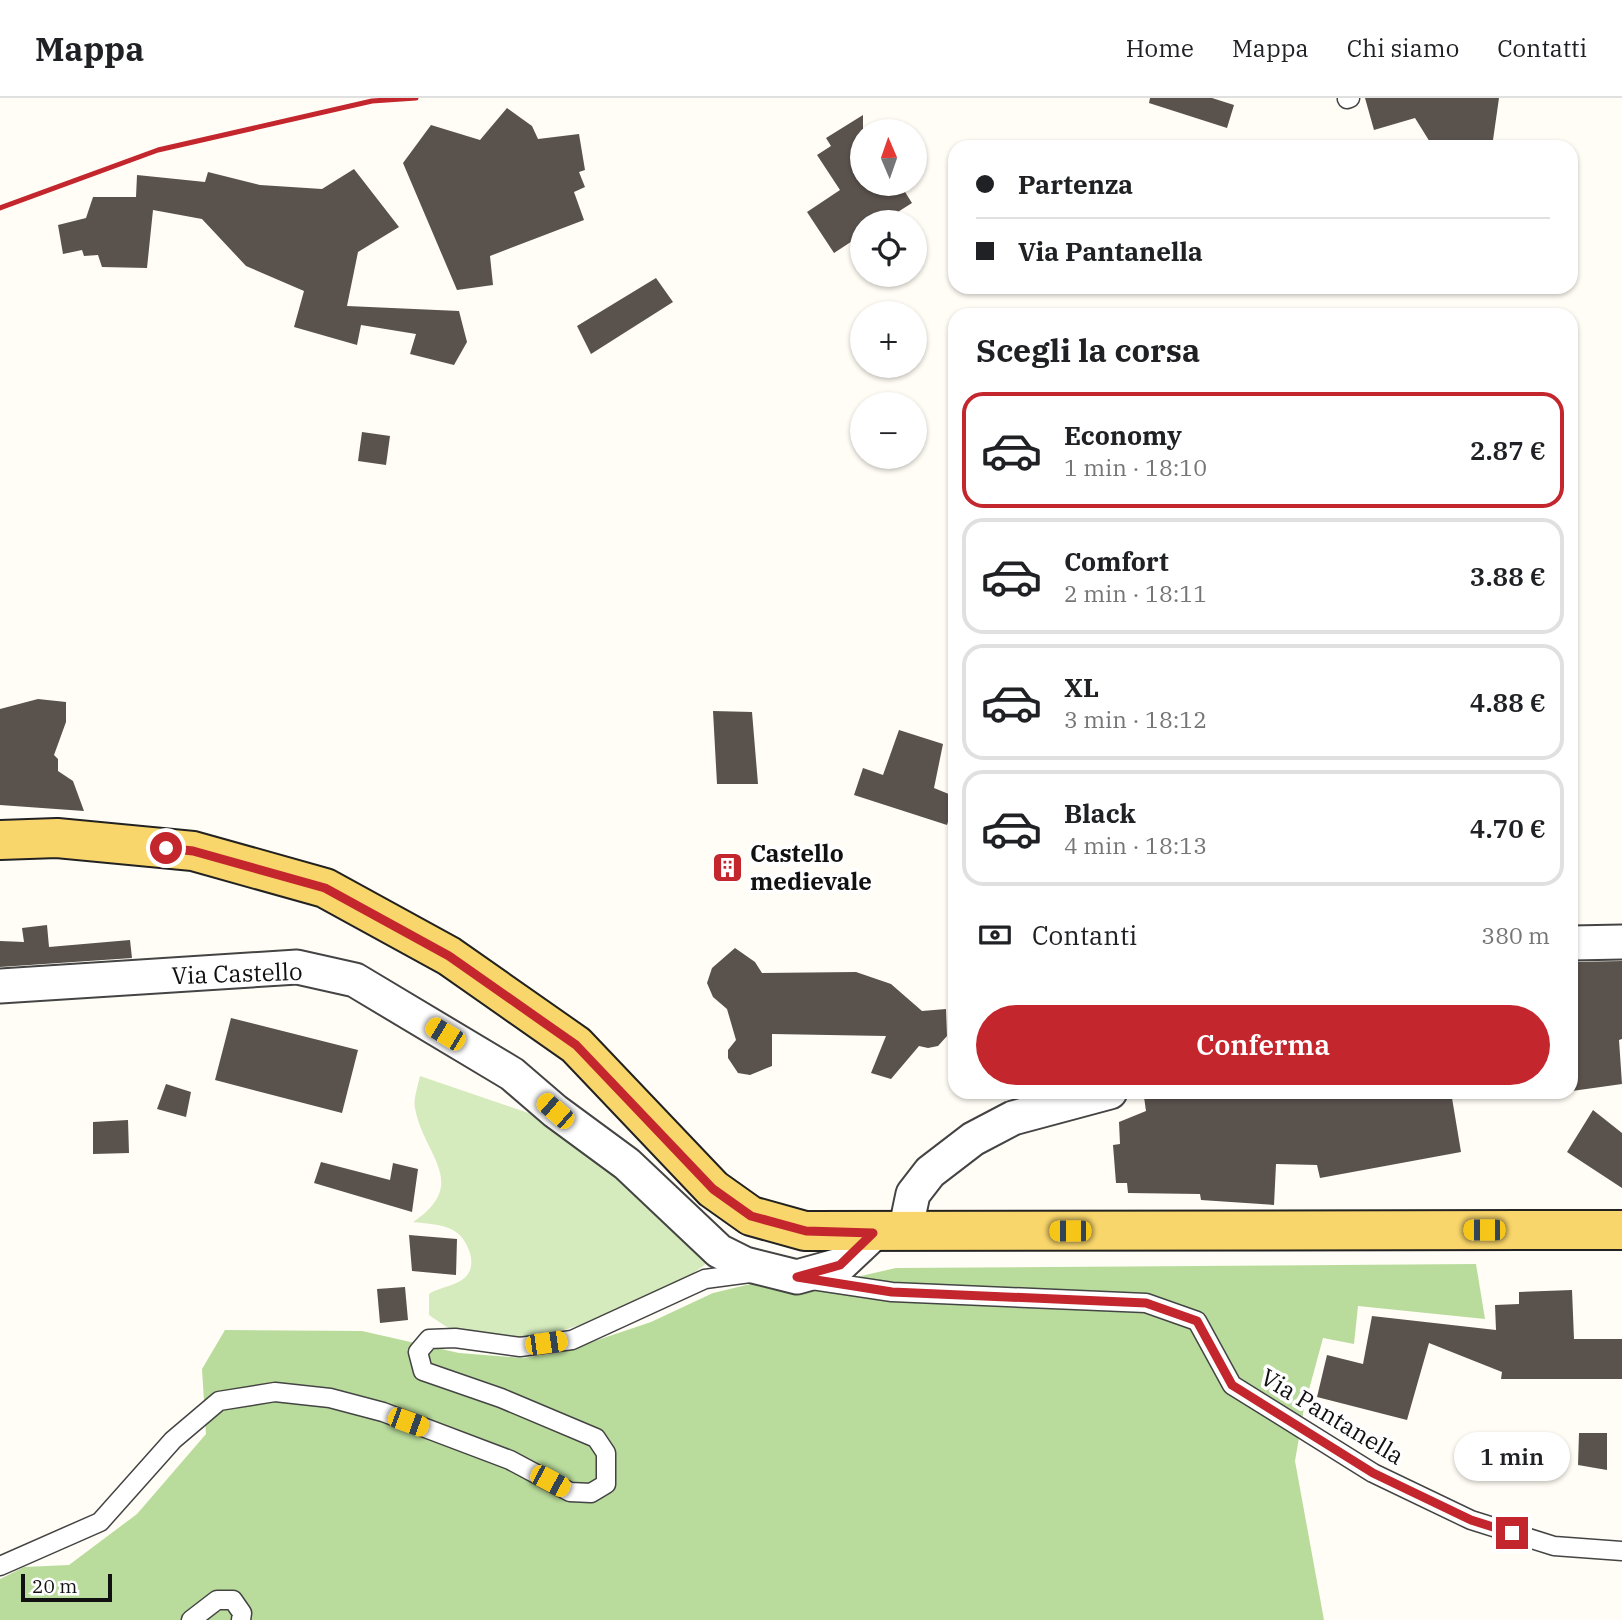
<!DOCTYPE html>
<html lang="it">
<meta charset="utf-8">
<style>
body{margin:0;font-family:"IBM Plex Serif",serif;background:#f6f6f6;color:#202124;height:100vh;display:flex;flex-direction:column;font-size:26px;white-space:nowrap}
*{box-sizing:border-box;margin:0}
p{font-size:23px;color:#757577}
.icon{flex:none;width:38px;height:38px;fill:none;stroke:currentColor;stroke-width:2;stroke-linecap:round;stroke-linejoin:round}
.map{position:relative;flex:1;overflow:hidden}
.side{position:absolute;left:948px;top:210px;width:630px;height:791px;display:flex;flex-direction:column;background:#fff;border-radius:21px;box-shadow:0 2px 5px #0004}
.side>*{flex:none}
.guide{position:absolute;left:948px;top:42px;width:630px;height:154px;border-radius:21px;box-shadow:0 2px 5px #0004;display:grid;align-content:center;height:154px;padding:0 28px;background:#fff}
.needle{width:46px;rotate:358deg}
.controls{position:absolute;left:850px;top:21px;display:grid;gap:14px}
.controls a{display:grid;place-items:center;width:77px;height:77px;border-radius:50%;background:#fff;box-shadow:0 2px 5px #0004;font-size:35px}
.scale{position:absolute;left:21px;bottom:18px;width:91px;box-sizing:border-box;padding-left:7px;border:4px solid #111;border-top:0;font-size:19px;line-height:24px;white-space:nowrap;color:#111;-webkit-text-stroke:5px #fff;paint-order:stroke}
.end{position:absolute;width:32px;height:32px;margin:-16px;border:9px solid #c4262e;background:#fff;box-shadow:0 0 0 4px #fff}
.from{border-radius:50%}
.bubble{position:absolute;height:49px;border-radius:24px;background:#fff;box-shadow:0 2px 5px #0004;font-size:23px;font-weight:600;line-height:49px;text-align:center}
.car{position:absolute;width:21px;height:42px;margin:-21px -10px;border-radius:9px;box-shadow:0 0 5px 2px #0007;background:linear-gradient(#f5c518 24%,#345 0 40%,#f5c518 0 76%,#345 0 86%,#f5c518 0)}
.guide b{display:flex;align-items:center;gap:24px;height:66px;font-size:26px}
.guide b+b{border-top:2px solid #e0e0e0}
.guide i{width:18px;height:18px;background:#202124}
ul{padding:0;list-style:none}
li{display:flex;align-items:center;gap:21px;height:116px;margin:0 14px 10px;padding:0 14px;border:4px solid #e0e0e0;border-radius:21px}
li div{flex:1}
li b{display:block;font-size:26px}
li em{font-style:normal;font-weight:600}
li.selected{border-color:#c4262e}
li>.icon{width:63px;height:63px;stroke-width:1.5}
h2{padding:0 28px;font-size:32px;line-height:84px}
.pay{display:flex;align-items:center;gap:18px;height:77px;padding:0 28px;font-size:26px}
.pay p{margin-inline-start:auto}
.action{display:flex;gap:14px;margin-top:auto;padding:14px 28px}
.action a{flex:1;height:80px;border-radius:42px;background:#c4262e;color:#fff;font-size:28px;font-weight:600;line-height:80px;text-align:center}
header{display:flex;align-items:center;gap:42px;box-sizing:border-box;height:98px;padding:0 35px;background:#fff;border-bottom:2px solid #e0e0e0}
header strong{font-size:33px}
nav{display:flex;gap:38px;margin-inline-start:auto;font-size:24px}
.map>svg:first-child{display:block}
.green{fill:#d5ebbd}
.forest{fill:#b9dc9c}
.building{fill:#5a524d}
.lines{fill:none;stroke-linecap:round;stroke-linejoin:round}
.service-casing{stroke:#444;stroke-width:21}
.minor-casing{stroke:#444;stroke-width:37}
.primary-casing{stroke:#222;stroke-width:42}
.service{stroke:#fff;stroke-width:18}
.minor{stroke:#fff;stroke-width:33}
.primary{stroke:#f9d66b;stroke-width:38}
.rail{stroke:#c4262e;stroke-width:5}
.route{stroke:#c4262e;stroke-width:9}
.labels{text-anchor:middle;stroke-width:7;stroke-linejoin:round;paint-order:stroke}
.poi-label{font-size:24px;font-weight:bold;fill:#111;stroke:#fff;text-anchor:start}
.street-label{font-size:24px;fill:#111;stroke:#fff}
</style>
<header>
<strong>Mappa</strong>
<nav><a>Home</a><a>Mappa</a><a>Chi siamo</a><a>Contatti</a></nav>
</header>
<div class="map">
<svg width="1622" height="1522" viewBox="0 0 1622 1522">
<rect width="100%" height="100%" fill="#fffdf5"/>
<!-- green -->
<path class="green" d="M 420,978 L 534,1017 L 596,1047 L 707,1158 L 707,1165 C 656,1206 527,1258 462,1236 C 450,1232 439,1224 429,1217 L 429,1196 C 441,1188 460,1188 468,1176 C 472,1170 472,1162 470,1155 C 461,1126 439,1127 413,1124 C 471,1085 423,1057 415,1010 C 413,1001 418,988 420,978 Z"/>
<!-- forest -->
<path class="forest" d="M 1476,1166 L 1485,1221 L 1358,1208 L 1354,1246 L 1323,1240 L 1304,1310 L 1295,1363 L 1324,1522 L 0,1522 L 0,1481 L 24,1469 L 69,1467 L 137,1416 L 206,1336 L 202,1271 L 225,1232 L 362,1233 L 459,1255 L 523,1260 L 562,1254 L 651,1224 L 713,1195 L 755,1185 L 852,1180 L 896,1170 Z"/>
<!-- building -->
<path class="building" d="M 1150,0 L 1212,0 L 1234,7 L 1227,30 L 1149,5 Z
M 1365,0 L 1499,0 L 1492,49 L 1433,49 L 1415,20 L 1374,32 Z
M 507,10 L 532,28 L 538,41 L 579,36 L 585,72 L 579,74 L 585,89 L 574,94 L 584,122 L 490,158 L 493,187 L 457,192 L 403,65 L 431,27 L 480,42 Z
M 863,17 L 863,86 L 900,86 L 912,105 L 882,124 L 863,124 L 863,136 L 834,155 L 807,114 L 840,92 L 817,57 L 831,48 L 826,40 Z
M 354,71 L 399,129 L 358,154 L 347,208 L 459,213 L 467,244 L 454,267 L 410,256 L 416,236 L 361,227 L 357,247 L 294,229 L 304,193 L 246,168 L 202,121 L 153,112 L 147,170 L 102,169 L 98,157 L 84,158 L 82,152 L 63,156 L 58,127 L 86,120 L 93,99 L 136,99 L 137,77 L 205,84 L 208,74 L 260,87 L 322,91 Z
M 656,180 L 673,204 L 591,256 L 577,228 Z
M 362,334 L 390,338 L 386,367 L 358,363 Z
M 38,601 L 66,604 L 66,624 L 54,657 L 58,661 L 58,673 L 73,683 L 84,713 L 0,707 L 0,611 Z
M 713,613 L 752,614 L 758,686 L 717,686 Z
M 899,632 L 943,646 L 934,690 L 956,699 L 947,727 L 854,697 L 863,670 L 883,677 Z
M 47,827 L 49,849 L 130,842 L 132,860 L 0,869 L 0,843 L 24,844 L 22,830 Z
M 735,850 L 755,864 L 762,875 L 856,874 L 891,886 L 922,913 L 946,911 L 947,938 L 938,948 L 928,950 L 919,948 L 891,981 L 871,975 L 886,938 L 772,936 L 772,968 L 750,977 L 738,975 L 728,960 L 728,952 L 736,942 L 727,911 L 713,899 L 707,885 L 712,870 Z
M 1622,863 L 1622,941 L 1619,942 L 1622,986 L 1572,993 L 1572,864 Z
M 231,920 L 358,952 L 342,1015 L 215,982 Z
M 166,986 L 191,994 L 186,1019 L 157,1011 Z
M 1451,994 L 1461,1054 L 1320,1080 L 1317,1067 L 1276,1066 L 1274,1107 L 1201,1102 L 1200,1096 L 1128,1095 L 1127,1085 L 1116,1085 L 1113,1047 L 1120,1046 L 1119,1024 L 1146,1013 L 1144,999 L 1180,995 Z
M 1593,1012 L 1622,1035 L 1622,1090 L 1567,1054 Z
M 128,1022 L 129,1055 L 93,1056 L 93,1024 Z
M 321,1064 L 390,1082 L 393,1065 L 418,1071 L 412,1114 L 314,1085 Z
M 409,1137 L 457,1141 L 456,1177 L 412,1173 Z
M 405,1189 L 408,1222 L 380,1225 L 377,1191 Z
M 1572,1192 L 1574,1241 L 1622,1241 L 1622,1281 L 1501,1281 L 1502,1274 L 1429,1245 L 1407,1322 L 1317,1299 L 1327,1257 L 1363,1266 L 1372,1218 L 1496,1232 L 1495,1207 L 1519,1206 L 1519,1194 Z
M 1579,1335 L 1607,1335 L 1607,1372 L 1578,1367 Z"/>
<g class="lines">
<defs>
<path id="service" d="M 1347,1 L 1350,0
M 812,1182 L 892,1194 L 1146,1205 L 1197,1223 L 1232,1287 L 1373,1375 L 1471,1422 L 1554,1448 L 1622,1453
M 0,1468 L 100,1424 L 173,1342 L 219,1303 L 275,1294 L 330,1300 L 383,1314 L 510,1362 L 570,1394 L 591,1395 L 606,1386 L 606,1355 L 596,1340 L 501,1300 L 423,1273 L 418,1254 L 429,1241 L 455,1240 L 520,1249 L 572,1242 L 705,1181 L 750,1175
M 191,1522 L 217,1502 L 233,1502 L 242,1515 L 241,1522"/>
<path id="minor" d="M 1572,845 L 1622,844
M 0,888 L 297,869 L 355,882 L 512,976 L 555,1013 L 627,1066 L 719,1153 L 745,1166 L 797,1179 L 840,1167 L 874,1135
M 905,1134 L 913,1096 L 930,1074 L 973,1041 L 1013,1020 L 1110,994"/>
<path id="primary" d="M 0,742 L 57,740 L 193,753 L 325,790 L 449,858 L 576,947 L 713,1091 L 751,1118 L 805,1133 L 1622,1132"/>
</defs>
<!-- service casing -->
<use href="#service" class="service-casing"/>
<!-- minor casing -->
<use href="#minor" class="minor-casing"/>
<!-- primary casing -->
<use href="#primary" class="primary-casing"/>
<!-- service -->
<use href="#service" class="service"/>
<!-- minor -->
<use href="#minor" class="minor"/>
<!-- primary -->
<use href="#primary" class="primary"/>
<!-- rail -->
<path class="rail" d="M 0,110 L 158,52 L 372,3 L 416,0"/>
</g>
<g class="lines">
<!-- route -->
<path class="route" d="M 166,750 L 193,753 L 325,790 L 449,858 L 576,947 L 713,1091 L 751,1118 L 806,1133 L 873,1135 L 840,1167 L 797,1179 L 892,1194 L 1146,1205 L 1197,1223 L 1232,1287 L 1373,1375 L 1471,1422 L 1512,1435"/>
</g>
<!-- icons -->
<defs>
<symbol id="building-square" viewBox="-11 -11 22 22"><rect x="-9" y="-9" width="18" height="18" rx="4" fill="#c4262e" stroke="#fff"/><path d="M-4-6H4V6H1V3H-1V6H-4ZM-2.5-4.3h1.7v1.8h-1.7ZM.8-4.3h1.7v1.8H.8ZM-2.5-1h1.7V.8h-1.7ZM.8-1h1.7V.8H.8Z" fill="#fff"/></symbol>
</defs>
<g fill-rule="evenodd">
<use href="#building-square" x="710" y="752" width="35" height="35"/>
</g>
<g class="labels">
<!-- poi labels -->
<g class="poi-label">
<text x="750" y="764">Castello<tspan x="750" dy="28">medievale</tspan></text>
</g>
<!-- street labels -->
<g class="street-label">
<text transform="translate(237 876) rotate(-2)" y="8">Via Castello</text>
<text transform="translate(1332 1319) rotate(31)" y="8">Via Pantanella</text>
</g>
</g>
</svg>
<div class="controls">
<a><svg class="needle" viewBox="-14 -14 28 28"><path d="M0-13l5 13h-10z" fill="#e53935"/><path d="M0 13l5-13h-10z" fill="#757577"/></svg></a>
<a><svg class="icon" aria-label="locate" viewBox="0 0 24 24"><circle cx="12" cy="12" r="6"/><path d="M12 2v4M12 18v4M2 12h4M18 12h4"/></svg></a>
<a>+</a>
<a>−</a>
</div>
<div class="scale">20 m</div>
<i class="end from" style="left:166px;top:750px"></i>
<i class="end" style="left:1512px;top:1435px"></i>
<div class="bubble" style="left:1454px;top:1334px;width:116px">1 min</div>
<i class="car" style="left:445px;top:936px;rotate:301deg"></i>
<i class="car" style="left:555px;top:1013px;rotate:311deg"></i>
<i class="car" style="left:1484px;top:1132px;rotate:270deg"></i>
<i class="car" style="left:1070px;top:1133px;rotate:270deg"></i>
<i class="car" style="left:546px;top:1245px;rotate:82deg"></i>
<i class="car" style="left:408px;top:1324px;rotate:110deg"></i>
<i class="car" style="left:550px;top:1383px;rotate:118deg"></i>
<div class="guide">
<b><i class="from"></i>Partenza</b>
<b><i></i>Via Pantanella</b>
</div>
<section class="side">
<h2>Scegli la corsa</h2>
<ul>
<li class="selected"><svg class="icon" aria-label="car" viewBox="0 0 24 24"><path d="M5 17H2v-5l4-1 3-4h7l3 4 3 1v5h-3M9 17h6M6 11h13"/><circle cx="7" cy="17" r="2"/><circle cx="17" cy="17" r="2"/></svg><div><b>Economy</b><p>1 min · 18:10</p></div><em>2.87 €</em></li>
<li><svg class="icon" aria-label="car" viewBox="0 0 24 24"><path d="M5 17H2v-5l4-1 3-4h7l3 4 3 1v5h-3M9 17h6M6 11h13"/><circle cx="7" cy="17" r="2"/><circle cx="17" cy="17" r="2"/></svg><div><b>Comfort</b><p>2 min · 18:11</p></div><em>3.88 €</em></li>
<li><svg class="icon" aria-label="car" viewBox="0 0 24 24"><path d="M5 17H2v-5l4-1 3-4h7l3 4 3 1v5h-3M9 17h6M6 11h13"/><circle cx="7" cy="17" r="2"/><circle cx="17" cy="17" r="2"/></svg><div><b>XL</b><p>3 min · 18:12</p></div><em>4.88 €</em></li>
<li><svg class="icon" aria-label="car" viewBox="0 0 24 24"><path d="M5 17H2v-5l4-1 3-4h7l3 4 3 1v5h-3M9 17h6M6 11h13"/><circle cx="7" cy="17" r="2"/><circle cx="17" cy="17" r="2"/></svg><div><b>Black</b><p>4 min · 18:13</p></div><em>4.70 €</em></li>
</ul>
<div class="pay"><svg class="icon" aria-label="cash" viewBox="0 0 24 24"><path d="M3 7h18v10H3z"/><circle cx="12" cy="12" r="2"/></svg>Contanti<p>380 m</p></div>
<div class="action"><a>Conferma</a></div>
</section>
</div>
